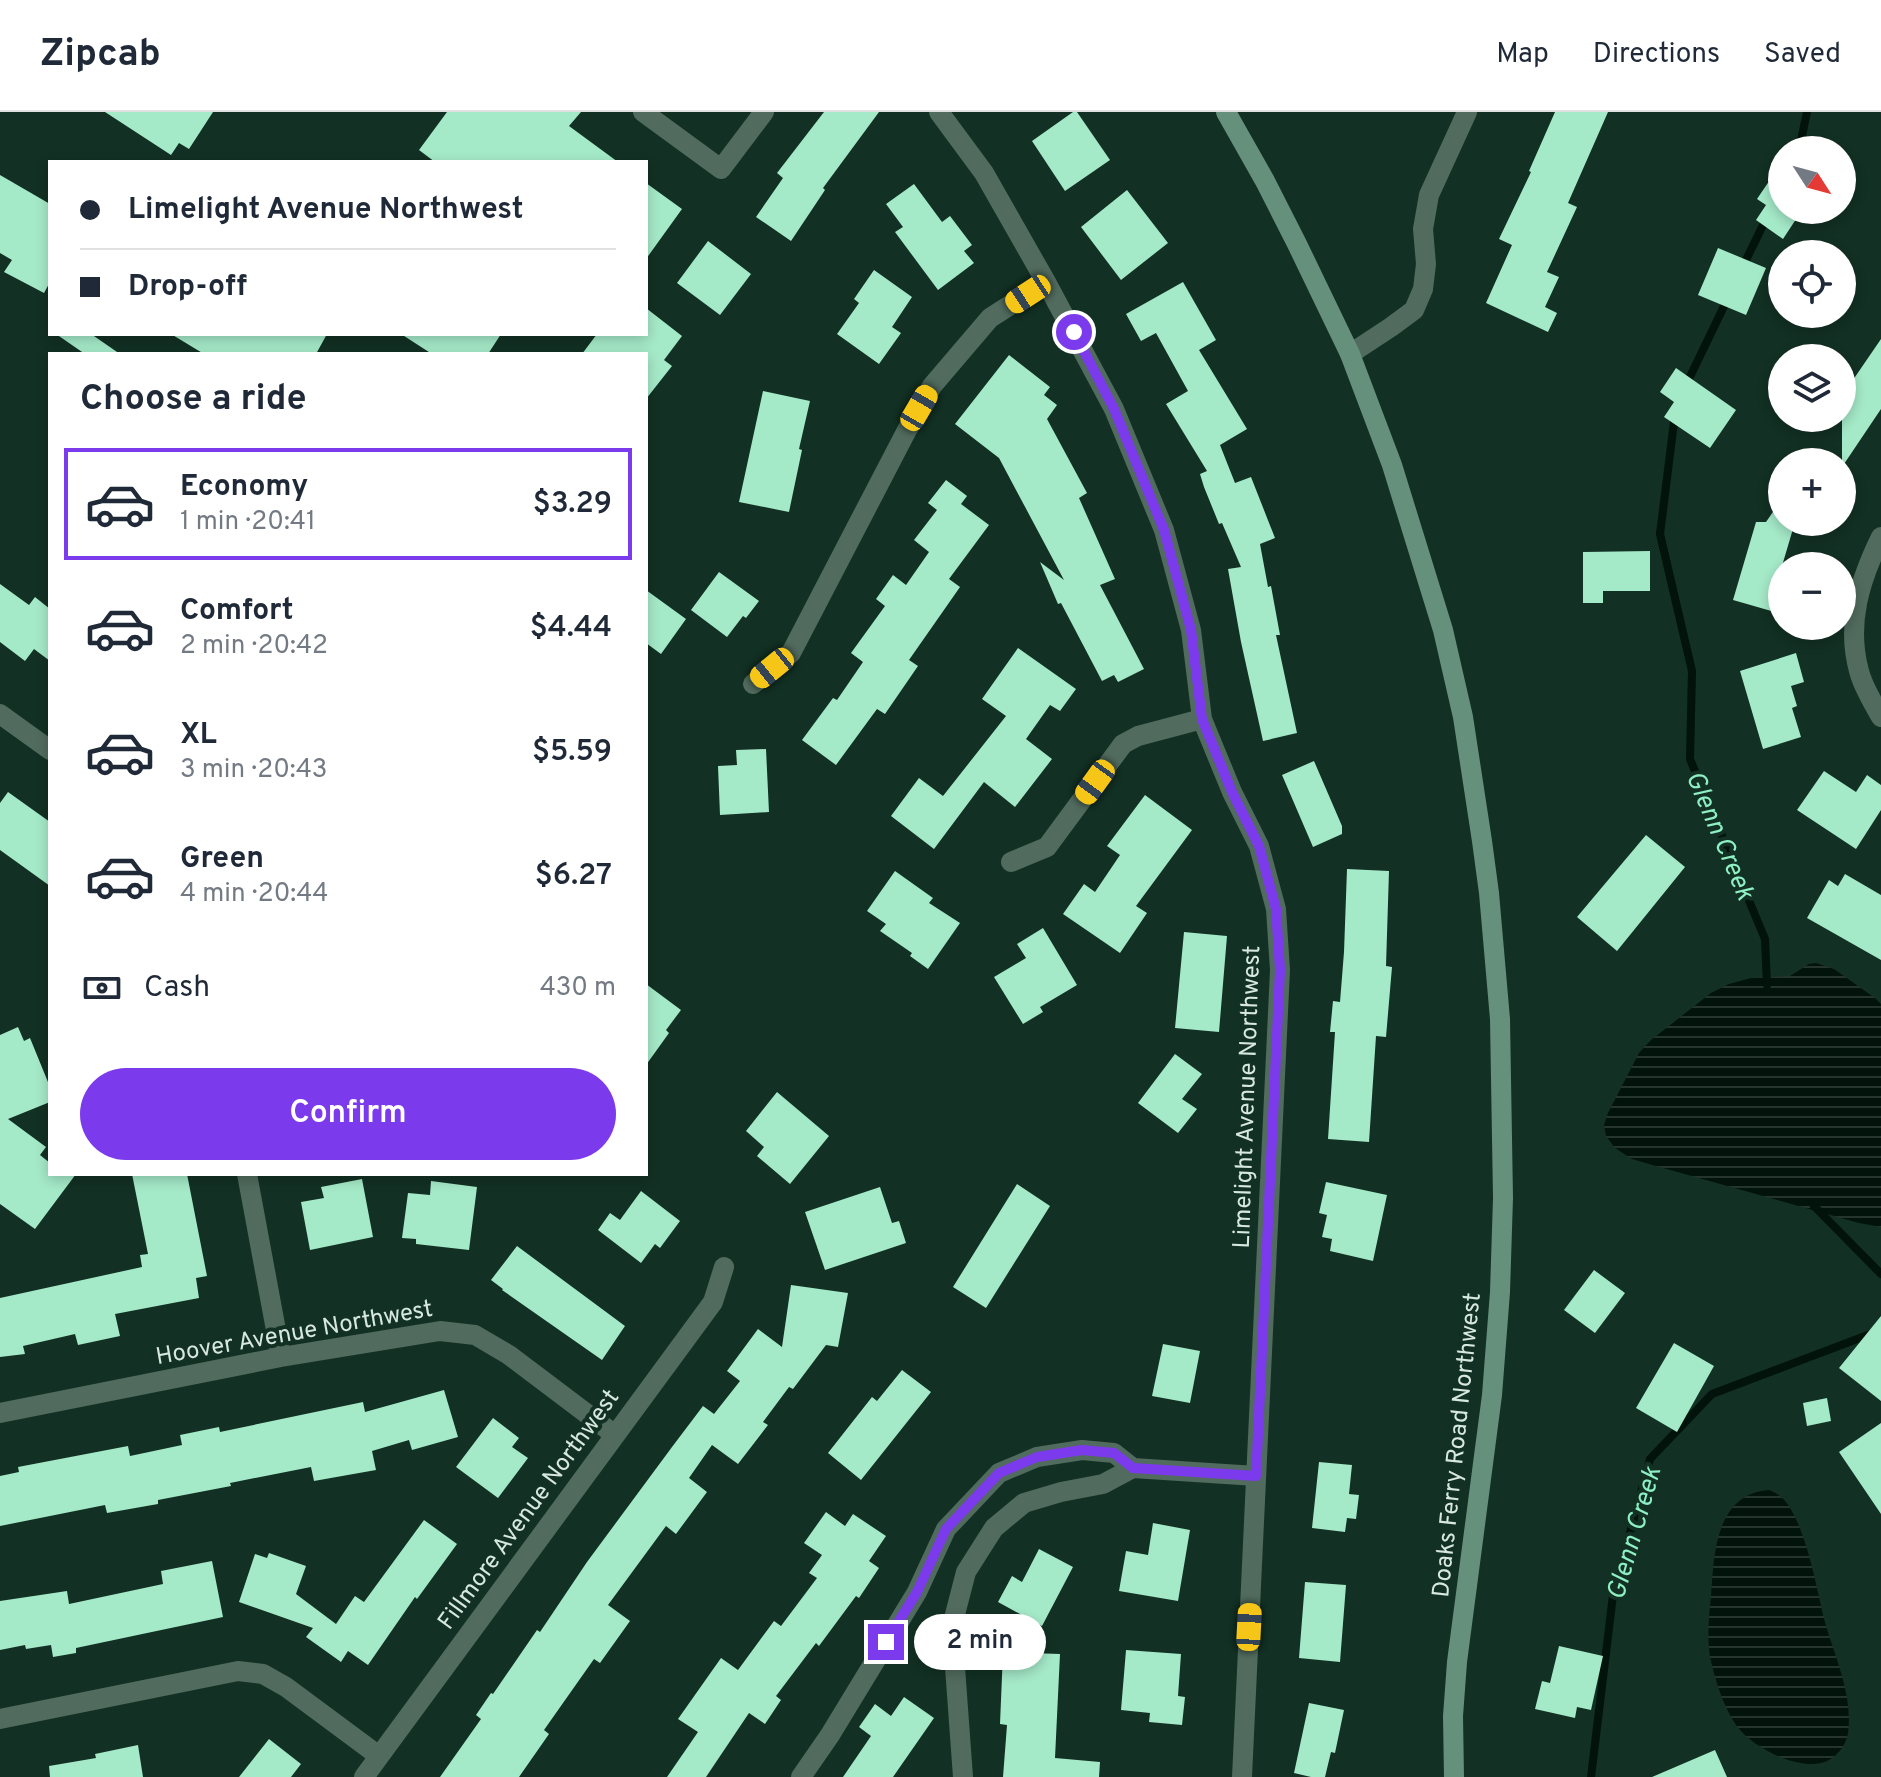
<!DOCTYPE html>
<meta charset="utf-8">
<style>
body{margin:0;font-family:Overpass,sans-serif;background:#f2f2f3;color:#1f2937;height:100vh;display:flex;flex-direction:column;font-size:30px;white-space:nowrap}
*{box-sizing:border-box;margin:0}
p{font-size:26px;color:#747a83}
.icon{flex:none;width:44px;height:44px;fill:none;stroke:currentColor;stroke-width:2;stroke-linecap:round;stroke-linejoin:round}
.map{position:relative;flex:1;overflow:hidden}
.sheet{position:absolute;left:48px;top:240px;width:600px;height:824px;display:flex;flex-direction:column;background:#fff;border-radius:0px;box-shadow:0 4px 12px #0003}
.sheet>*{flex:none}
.banner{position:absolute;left:48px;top:48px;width:600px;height:176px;border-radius:0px;box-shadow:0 4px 12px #0003;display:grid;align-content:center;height:176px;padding:0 32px;background:#fff}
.needle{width:52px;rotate:126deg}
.fabs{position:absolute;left:1768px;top:24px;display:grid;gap:16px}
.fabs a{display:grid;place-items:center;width:88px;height:88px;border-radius:50%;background:#fff;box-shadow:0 4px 12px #0003;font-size:40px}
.end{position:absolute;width:36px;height:36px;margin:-18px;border:10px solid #7c3aed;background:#fff;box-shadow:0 0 0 4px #fff}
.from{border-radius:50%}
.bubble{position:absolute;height:56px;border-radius:28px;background:#fff;box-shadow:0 4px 12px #0003;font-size:26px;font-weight:600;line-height:56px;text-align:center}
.car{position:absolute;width:24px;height:48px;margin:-24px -12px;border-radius:10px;box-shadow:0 0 6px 2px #0007;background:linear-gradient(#f5c518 24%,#345 0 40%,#f5c518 0 76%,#345 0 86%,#f5c518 0)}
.banner b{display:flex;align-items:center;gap:28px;height:76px;font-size:30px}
.banner b+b{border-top:2px solid #e0e1e3}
.banner i{width:20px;height:20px;background:#1f2937}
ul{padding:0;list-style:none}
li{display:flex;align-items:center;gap:24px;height:112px;margin:0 16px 12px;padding:0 16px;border:4px solid transparent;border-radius:0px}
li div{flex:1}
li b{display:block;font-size:30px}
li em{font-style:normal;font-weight:600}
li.active{border-color:#7c3aed}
li>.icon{width:72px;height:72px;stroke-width:1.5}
h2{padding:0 32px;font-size:36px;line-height:96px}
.pay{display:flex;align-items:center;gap:20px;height:88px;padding:0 32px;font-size:30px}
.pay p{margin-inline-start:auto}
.action{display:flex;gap:16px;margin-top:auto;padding:16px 32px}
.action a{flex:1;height:92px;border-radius:48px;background:#7c3aed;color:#fff;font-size:32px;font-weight:600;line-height:92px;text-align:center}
header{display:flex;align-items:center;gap:48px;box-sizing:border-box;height:112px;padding:0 40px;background:#fff;border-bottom:2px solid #e0e1e3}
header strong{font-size:38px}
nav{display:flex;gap:44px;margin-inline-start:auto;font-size:28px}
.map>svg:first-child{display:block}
.water{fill:url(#water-rules)}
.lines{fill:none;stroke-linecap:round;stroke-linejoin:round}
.stream{stroke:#01130a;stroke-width:8}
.building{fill:#a4e9c8}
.minor{stroke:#516b5e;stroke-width:20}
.secondary{stroke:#65907c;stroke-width:20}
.route{stroke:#7c3aed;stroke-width:10}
.labels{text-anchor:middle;stroke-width:8;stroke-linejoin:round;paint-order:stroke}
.street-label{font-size:24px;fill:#d7e8df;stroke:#123023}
.water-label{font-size:26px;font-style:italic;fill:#8ef0c4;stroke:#123023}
</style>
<header>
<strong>Zipcab</strong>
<nav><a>Map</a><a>Directions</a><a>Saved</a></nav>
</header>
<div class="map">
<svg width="1881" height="1665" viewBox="0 0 1881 1665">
<defs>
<pattern id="water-rules" width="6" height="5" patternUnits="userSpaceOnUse" patternTransform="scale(2)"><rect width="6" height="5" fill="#01130a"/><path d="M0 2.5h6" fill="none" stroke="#25352d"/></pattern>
</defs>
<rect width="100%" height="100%" fill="#123023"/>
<!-- water -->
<path class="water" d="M 1816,851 L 1834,857 L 1875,886 L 1881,892 L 1881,1115 L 1859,1111 L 1656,1054 L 1632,1047 L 1615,1036 L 1606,1024 L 1604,1013 L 1608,1001 L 1639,941 L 1651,928 L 1711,881 L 1729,872 L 1751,866 L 1790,864 L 1809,852 Z
M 1769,1378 C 1782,1383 1788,1391 1794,1403 C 1811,1437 1816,1477 1826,1514 C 1836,1547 1853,1585 1848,1621 C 1846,1634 1835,1648 1821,1651 C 1808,1654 1793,1650 1780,1645 C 1764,1638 1746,1627 1736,1613 C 1723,1594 1715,1567 1710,1545 C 1707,1524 1709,1504 1711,1484 C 1714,1443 1715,1382 1769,1378 Z"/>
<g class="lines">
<!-- stream -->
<path class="stream" d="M 1799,38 L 1807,0
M 1742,156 L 1768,103
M 1685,275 L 1728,186
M 1675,302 L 1660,422 L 1692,559 L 1690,647 L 1765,827 L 1767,873
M 1814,1094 L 1881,1162
M 1591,1665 L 1613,1483 L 1650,1347 L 1712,1282 L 1881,1218"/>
</g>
<!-- building -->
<path class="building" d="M 105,0 L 213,0 L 189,37 L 179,31 L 171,43 Z
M 447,0 L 581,0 L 569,14 L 618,50 L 435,50 L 419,38 Z
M 824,0 L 879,0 L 823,76 L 825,78 L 791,129 L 756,105 L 783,66 L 777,61 Z
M 1073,0 L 1077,0 L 1110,48 L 1065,79 L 1032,29 Z
M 1555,0 L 1608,0 L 1568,91 L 1577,95 L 1547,160 L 1559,165 L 1545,195 L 1557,201 L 1548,220 L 1486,191 L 1512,133 L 1499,127 L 1531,60 L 1529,59 Z
M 1782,50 L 1782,98 L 1802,98 L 1783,127 L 1756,108 L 1766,93 L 1757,87 Z
M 0,63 L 50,92 L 50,170 L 44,181 L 4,160 L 12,148 L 0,141 Z
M 646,71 L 682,97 L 646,147 Z
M 914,72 L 942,110 L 950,104 L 972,133 L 964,139 L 974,151 L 938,178 L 895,120 L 903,115 L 886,92 Z
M 1127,78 L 1168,131 L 1121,168 L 1081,115 Z
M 708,129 L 751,162 L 720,203 L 677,171 Z
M 1718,136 L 1766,156 L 1746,203 L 1698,183 Z
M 874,158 L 912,185 L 892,215 L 901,221 L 879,252 L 837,222 L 859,191 L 854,187 Z
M 1183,170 L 1216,228 L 1199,238 L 1247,317 L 1220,333 L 1235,371 L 1251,365 L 1275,426 L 1260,432 L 1268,475 L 1271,474 L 1280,523 L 1276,523 L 1297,621 L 1263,629 L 1241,530 L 1228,457 L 1241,455 L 1222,411 L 1219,412 L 1204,375 L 1200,362 L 1207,359 L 1166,292 L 1188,279 L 1156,221 L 1141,229 L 1126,202 Z
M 646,196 L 682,224 L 664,248 L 672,254 L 646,287 L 646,242 L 582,242 L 597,222 L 646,222 Z
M 56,222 L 91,222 L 120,242 L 85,242 Z
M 171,222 L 327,222 L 316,242 L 204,242 Z
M 401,222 L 501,222 L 488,242 L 432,242 Z
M 1881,227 L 1881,297 L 1842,355 L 1842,284 Z
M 1009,243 L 1050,275 L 1044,283 L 1057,293 L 1047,307 L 1087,381 L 1079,386 L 1115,467 L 1100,473 L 1144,557 L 1118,570 L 1114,563 L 1102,569 L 1061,491 L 1058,492 L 1040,450 L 1064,468 L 999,346 L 955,312 Z
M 1676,256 L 1736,298 L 1710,336 L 1664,305 L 1674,290 L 1660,280 Z
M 763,279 L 810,289 L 799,337 L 802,338 L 789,400 L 739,390 Z
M 946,368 L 967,384 L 961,392 L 989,413 L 949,467 L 960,475 L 909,548 L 918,554 L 885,602 L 877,597 L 836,653 L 802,628 L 833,586 L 837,588 L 863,550 L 851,541 L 885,494 L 876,487 L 893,463 L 906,473 L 929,440 L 914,428 L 937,398 L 928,391 Z
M 1782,387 L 1782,410 L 1795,410 L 1782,454 L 1782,502 L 1733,488 L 1756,410 L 1766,410 Z
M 1650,439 L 1650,479 L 1603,479 L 1603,491 L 1583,491 L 1583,440 Z
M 719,460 L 759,489 L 746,506 L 743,504 L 727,525 L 691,498 Z
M 0,472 L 29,493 L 35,485 L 50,497 L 50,549 L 34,537 L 25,549 L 0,530 Z
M 646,478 L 686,507 L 661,542 L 646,531 Z
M 1018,536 L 1076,577 L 1060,599 L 1050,593 L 1026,627 L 1052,647 L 1015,695 L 984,670 L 934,737 L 891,704 L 919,666 L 943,684 L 1006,604 L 982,587 Z
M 1796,541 L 1804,570 L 1791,574 L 1797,594 L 1792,596 L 1801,625 L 1763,637 L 1740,559 Z
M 766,637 L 769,700 L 720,703 L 718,654 L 737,653 L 736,638 Z
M 1314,649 L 1342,714 L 1342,722 L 1313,735 L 1282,663 Z
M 1824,659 L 1856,680 L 1867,663 L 1881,673 L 1881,698 L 1856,737 L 1797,698 Z
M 8,680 L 50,710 L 50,774 L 0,738 L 0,691 Z
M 1145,683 L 1192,718 L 1136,794 L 1147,801 L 1120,841 L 1063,802 L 1084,772 L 1095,780 L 1120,743 L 1107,734 Z
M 1646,723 L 1685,755 L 1617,839 L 1577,805 Z
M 1347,757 L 1389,759 L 1386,854 L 1392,855 L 1386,925 L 1376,924 L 1369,1030 L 1328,1027 L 1335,920 L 1330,920 L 1333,889 L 1340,890 L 1344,840 Z
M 895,759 L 933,786 L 929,791 L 960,811 L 928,857 L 910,844 L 912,841 L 880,819 L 886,812 L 867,799 Z
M 1845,762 L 1881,783 L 1881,848 L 1807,806 L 1829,768 L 1838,774 Z
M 1043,816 L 1077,873 L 1040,895 L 1043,900 L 1023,912 L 994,865 L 1026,846 L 1017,832 Z
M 1184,820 L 1227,824 L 1219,920 L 1175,916 Z
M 646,872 L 681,898 L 666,918 L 669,921 L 646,953 Z
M 18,915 L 24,929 L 30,926 L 50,975 L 50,990 L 8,1007 L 46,1035 L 40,1043 L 50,1051 L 50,1062 L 76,1062 L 35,1117 L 0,1092 L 0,923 Z
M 1175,942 L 1202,962 L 1182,987 L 1197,997 L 1178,1021 L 1138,991 Z
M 777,980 L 829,1024 L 790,1072 L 757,1044 L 764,1035 L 746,1019 Z
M 132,1062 L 187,1062 L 207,1164 L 196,1166 L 199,1186 L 115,1202 L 120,1224 L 78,1233 L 75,1222 L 23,1234 L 25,1242 L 0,1245 L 0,1186 L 142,1155 L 140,1143 L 148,1142 Z
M 362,1067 L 373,1125 L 310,1138 L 301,1090 L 324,1086 L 321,1075 Z
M 431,1069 L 477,1075 L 469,1138 L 416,1132 L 416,1127 L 402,1126 L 408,1081 L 430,1083 Z
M 1326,1070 L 1387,1083 L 1373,1149 L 1330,1139 L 1332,1127 L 1322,1125 L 1327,1103 L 1319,1101 Z
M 1017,1072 L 1050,1094 L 986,1196 L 953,1175 Z
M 880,1075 L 892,1111 L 899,1109 L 906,1131 L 825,1158 L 805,1100 Z
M 641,1079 L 680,1109 L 660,1136 L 655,1132 L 641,1151 L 598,1118 L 610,1101 L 620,1108 Z
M 517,1134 L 625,1214 L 602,1248 L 502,1178 L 503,1177 L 491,1168 Z
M 1594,1158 L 1625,1181 L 1595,1221 L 1564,1198 Z
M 791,1173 L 848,1181 L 838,1235 L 826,1233 L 793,1277 L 789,1275 L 763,1310 L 768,1313 L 738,1352 L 712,1333 L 689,1366 L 707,1380 L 676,1422 L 666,1414 L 608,1493 L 630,1509 L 600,1551 L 594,1547 L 544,1618 L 549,1622 L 519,1665 L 440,1665 L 481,1607 L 476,1603 L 491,1581 L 493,1582 L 537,1518 L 540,1520 L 587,1450 L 672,1335 L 703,1294 L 714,1302 L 740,1269 L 727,1259 L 758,1217 L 782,1235 Z
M 1881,1204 L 1881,1289 L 1839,1256 Z
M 1674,1231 L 1714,1254 L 1677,1320 L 1636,1296 Z
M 1163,1232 L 1200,1239 L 1190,1291 L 1152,1284 Z
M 902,1258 L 931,1280 L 861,1368 L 828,1341 L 872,1285 L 877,1289 Z
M 444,1278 L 458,1325 L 412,1338 L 409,1328 L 372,1339 L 376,1358 L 314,1369 L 311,1355 L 230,1371 L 231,1374 L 158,1388 L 158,1392 L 107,1401 L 105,1393 L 0,1414 L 0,1364 L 19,1360 L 18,1355 L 128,1334 L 130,1344 L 182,1333 L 180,1323 L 219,1315 L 220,1320 L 363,1290 L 365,1300 Z
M 1827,1286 L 1831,1309 L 1807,1314 L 1803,1291 Z
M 493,1306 L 519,1326 L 512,1335 L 528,1346 L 498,1386 L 456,1355 Z
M 1881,1311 L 1881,1402 L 1839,1340 Z
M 1319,1350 L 1352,1353 L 1349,1382 L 1359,1383 L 1356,1407 L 1347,1406 L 1345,1420 L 1312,1416 Z
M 826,1400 L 845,1414 L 853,1402 L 886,1424 L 869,1449 L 879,1456 L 859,1486 L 856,1484 L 819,1534 L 816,1531 L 776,1584 L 781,1588 L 765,1612 L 749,1601 L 706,1665 L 667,1665 L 698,1620 L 678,1607 L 721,1546 L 738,1558 L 774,1509 L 781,1514 L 817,1466 L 809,1461 L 822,1443 L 804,1431 Z
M 424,1408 L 457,1432 L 417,1487 L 415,1485 L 368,1553 L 348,1539 L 341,1550 L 306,1525 L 313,1516 L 239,1490 L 255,1442 L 267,1446 L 269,1441 L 306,1454 L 296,1482 L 336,1512 L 355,1484 L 364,1490 Z
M 1153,1411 L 1190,1418 L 1178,1489 L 1119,1479 L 1126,1439 L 1148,1443 Z
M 1039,1437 L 1073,1455 L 1042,1514 L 998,1490 L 1012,1464 L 1022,1470 Z
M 212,1449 L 223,1505 L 76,1536 L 76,1541 L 53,1545 L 51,1533 L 26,1537 L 25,1533 L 0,1538 L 0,1489 L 67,1479 L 69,1492 L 163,1472 L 161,1459 Z
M 1305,1470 L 1346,1473 L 1340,1550 L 1299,1546 Z
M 1559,1534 L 1603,1544 L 1591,1598 L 1577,1595 L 1575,1606 L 1535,1597 L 1542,1569 L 1550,1571 Z
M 1126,1538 L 1181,1542 L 1178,1584 L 1185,1585 L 1182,1613 L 1149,1610 L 1150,1601 L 1121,1598 Z
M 1003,1540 L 1060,1542 L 1055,1646 L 1100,1650 L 1099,1665 L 1003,1665 L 1007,1613 L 1000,1612 Z
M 904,1585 L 934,1606 L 893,1665 L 843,1665 L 871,1624 L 859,1615 L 875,1592 L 891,1604 Z
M 1309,1591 L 1344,1598 L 1335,1641 L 1331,1640 L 1325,1665 L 1311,1665 L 1294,1661 Z
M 269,1627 L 301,1652 L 291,1665 L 239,1665 Z
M 138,1633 L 143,1665 L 50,1665 L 49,1654 L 96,1646 L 95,1642 Z
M 1715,1638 L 1727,1665 L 1652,1665 Z"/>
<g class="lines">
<!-- minor -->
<path class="minor" d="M 643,0 L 721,57 L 764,0
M 939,0 L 984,61 L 1046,170 L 1114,297 L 1164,418 L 1191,518 L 1202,607 L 1232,680 L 1259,734 L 1276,797 L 1280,858 L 1242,1665
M 1350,242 L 1391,215 L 1414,198 L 1423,177 L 1426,152 L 1423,117 L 1429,83 L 1467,0
M 1881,425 C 1860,468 1846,511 1859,559 C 1863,575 1873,591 1881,605
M 753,572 L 791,541 L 907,318 L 932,274 L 990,206 L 1046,170
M 0,602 L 50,638
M 1011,750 L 1047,735 L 1123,632 L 1138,624 L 1202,607
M 247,1062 L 281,1245
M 0,1301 L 281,1245 L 440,1219 L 475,1223 L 509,1243 L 615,1323
M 1133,1356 L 1256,1364
M 0,1607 L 238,1559 L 263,1562 L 286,1575 L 379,1644
M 364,1665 L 713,1190 L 724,1155
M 801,1665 L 830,1623 L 917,1480 L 946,1417 L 999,1361 L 1037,1345 L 1082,1338 L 1114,1341 L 1133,1356
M 963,1665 L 952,1514 L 966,1460 L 994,1416 L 1024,1391 L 1061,1380 L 1103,1372 L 1133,1356"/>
<!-- secondary -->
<path class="secondary" d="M 1226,0 L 1265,69 L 1297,132 L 1350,242 L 1392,353 L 1443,518 L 1463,605 L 1482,729 L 1489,781 L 1500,907 L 1503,1086 L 1500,1180 L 1492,1283 L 1457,1550 L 1453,1604 L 1454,1665"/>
</g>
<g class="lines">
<!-- route -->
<path class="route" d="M 886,1530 L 917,1480 L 946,1417 L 999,1361 L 1037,1345 L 1082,1338 L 1114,1341 L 1133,1356 L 1256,1364 L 1280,858 L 1276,797 L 1259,734 L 1232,680 L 1202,607 L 1191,518 L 1164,418 L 1114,297 L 1074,220"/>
</g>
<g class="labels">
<!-- street labels -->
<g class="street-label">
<text transform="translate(1246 985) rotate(-88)" y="8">Limelight Avenue Northwest</text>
<text transform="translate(294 1220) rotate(-10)" y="8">Hoover Avenue Northwest</text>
<text transform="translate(1456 1333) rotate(-84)" y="8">Doaks Ferry Road Northwest</text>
<text transform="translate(528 1397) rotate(-54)" y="8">Fillmore Avenue Northwest</text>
</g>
<!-- water labels -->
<g class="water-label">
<text transform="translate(1721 723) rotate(67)" y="9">Glenn Creek</text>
<text transform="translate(1633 1421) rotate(-74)" y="9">Glenn Creek</text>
</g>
</g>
</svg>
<div class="fabs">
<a><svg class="needle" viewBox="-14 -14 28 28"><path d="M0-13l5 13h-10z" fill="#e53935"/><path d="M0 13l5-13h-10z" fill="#747a83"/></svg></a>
<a><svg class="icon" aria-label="locate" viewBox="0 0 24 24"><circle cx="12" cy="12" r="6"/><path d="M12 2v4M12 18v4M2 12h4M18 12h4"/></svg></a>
<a><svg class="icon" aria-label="layers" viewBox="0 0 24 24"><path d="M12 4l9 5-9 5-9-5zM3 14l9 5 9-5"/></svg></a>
<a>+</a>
<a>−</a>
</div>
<i class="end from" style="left:1074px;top:220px"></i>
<i class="end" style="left:886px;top:1530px"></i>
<div class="bubble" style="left:914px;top:1502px;width:132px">2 min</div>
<i class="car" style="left:1028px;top:182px;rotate:237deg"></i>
<i class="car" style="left:919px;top:296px;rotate:30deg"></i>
<i class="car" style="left:772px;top:556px;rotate:231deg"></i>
<i class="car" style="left:1095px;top:670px;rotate:216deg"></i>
<i class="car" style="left:1249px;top:1515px;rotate:3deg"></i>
<div class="banner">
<b><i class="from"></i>Limelight Avenue Northwest</b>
<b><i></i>Drop-off</b>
</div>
<section class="sheet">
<h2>Choose a ride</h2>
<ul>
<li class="active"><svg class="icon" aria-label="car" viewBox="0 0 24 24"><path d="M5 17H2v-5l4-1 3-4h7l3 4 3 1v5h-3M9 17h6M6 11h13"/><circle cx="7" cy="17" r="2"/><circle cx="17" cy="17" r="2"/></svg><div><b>Economy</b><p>1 min · 20:41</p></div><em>$3.29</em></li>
<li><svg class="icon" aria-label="car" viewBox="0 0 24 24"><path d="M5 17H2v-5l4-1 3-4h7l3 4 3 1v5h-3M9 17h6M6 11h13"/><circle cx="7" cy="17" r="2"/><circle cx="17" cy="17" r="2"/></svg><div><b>Comfort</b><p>2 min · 20:42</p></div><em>$4.44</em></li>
<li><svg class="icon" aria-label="car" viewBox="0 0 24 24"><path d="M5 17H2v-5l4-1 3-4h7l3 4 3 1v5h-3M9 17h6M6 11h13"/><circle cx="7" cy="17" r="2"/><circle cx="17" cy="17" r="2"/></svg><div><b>XL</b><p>3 min · 20:43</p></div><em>$5.59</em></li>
<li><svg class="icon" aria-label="car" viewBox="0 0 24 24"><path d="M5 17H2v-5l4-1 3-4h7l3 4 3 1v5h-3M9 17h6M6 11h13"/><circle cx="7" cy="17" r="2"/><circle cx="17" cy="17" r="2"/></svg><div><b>Green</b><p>4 min · 20:44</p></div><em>$6.27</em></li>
</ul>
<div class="pay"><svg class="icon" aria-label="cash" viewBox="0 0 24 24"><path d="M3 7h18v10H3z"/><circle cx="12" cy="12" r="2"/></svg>Cash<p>430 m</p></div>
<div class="action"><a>Confirm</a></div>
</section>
</div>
